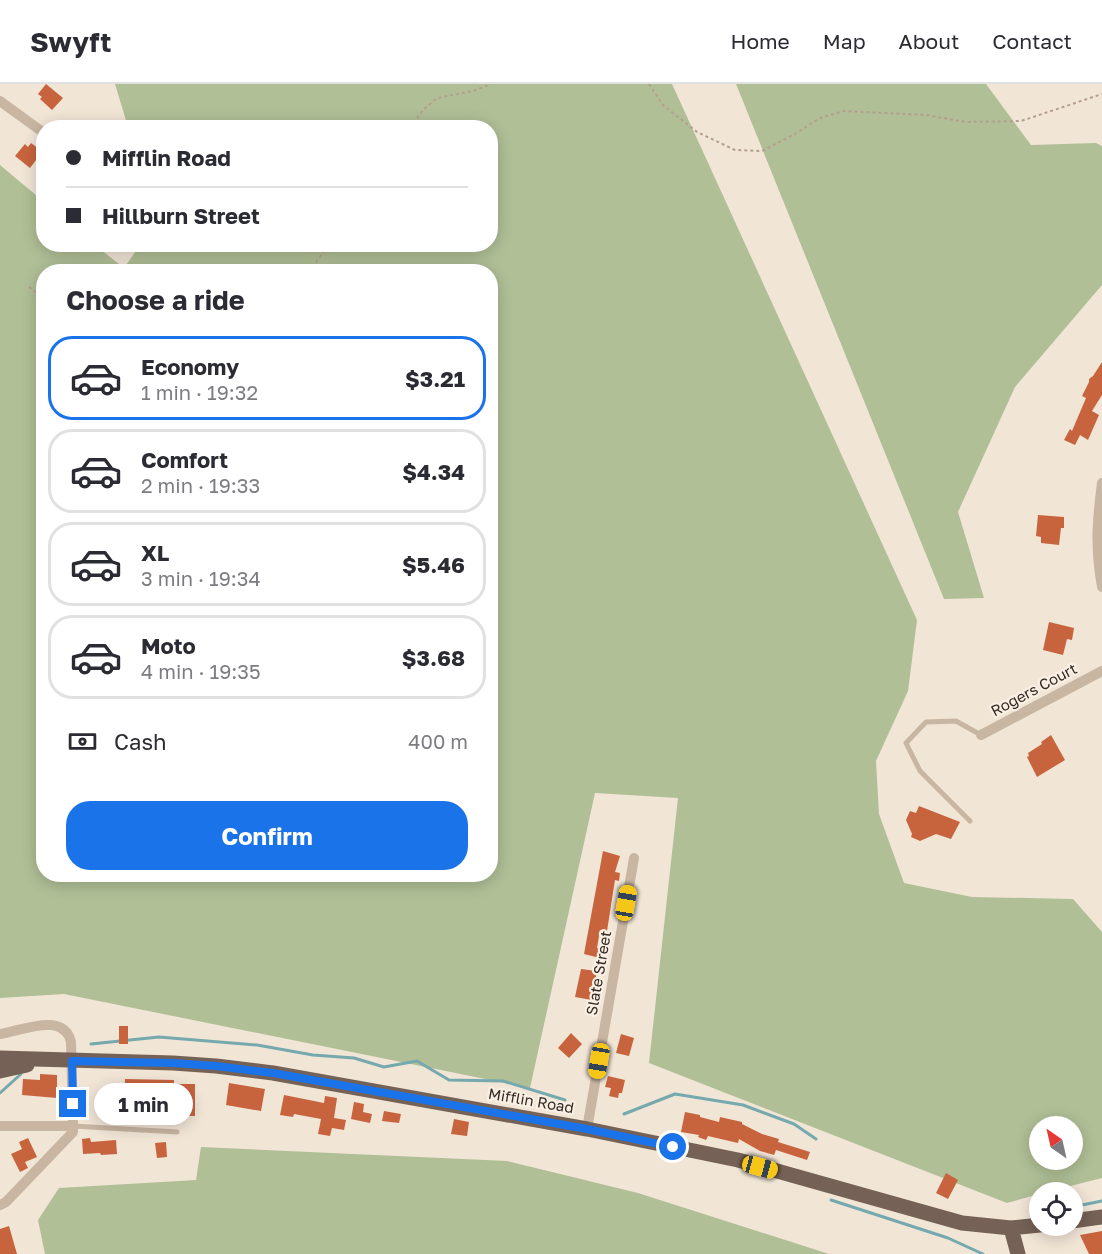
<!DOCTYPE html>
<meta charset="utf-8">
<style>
body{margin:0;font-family:"Golos Text",sans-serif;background:#f2f2f3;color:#2b2b33;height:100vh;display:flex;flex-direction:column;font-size:22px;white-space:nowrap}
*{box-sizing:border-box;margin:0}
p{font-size:20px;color:#7c7c81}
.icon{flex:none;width:33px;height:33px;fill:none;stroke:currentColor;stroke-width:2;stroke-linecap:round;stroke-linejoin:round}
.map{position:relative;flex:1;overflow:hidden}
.details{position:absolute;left:36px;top:180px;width:462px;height:618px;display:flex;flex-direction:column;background:#fff;border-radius:24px;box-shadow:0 3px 15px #0003}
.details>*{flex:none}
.guide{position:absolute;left:36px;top:36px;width:462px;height:132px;border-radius:24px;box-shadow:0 3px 15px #0003;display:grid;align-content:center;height:132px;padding:0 30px;background:#fff}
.needle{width:39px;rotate:326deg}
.controls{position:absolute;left:1029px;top:1032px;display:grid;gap:12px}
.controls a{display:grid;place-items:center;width:54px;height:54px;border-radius:50%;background:#fff;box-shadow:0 3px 15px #0003;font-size:30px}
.end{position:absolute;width:27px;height:27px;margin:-14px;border:8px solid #1a73e8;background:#fff;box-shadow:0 0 0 3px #fff}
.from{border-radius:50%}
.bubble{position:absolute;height:42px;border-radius:21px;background:#fff;box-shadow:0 3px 15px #0003;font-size:20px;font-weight:700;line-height:42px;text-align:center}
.car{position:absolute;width:18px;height:36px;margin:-18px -9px;border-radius:8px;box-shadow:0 0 4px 2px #0007;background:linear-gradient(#f5c518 24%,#345 0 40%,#f5c518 0 76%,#345 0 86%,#f5c518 0)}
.guide b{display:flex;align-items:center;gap:21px;height:57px;font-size:22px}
.guide b+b{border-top:2px solid #e1e1e2}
.guide i{width:15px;height:15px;background:#2b2b33}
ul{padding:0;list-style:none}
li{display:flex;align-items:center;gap:18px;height:84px;margin:0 12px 9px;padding:0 18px;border:3px solid #e1e1e2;border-radius:24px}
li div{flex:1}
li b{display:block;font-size:22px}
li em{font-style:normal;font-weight:700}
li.active{border-color:#1a73e8}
li>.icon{width:54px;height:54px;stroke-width:1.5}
h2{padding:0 30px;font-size:27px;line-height:72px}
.pay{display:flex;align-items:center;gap:15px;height:66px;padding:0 30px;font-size:22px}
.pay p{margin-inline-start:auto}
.action{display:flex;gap:12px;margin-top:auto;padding:12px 30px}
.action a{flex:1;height:69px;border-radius:24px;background:#1a73e8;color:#fff;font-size:24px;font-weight:700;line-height:69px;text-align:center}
header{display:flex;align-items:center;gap:36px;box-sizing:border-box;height:84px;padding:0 30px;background:#fff;border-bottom:2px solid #e1e1e2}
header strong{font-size:28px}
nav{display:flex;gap:33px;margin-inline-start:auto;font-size:21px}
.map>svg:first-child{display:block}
.green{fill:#b0bf96;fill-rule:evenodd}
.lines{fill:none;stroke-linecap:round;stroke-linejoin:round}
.stream{stroke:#75a9ae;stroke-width:3}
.building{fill:#c7643e}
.path{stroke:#b49f8d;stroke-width:2;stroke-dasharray:3 3;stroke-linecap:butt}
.lane{stroke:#c8b5a2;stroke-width:5}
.street{stroke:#c8b5a2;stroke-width:10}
.primary{stroke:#756155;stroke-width:15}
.route{stroke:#1a73e8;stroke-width:8}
.labels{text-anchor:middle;stroke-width:4.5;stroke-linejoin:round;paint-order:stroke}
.street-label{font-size:15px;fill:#332a25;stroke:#f9efe2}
</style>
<header>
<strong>Swyft</strong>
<nav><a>Home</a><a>Map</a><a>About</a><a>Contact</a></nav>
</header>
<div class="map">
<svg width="1102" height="1170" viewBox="0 0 1102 1170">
<rect width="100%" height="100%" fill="#f1e5d6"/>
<!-- green -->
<path class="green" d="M 115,0 L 672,0 L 917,536 L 908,607 L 876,677 L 879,730 L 904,799 L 972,813 L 1073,815 L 1102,848 L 1102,1094 L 1047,1108 L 1040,1108 L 1039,1110 L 1007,1119 L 649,979 L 678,714 L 595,709 L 530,1004 L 64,910 L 0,914 L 0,81 L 43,117 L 44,160 L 95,161 L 124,184 L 140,161 L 490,160 L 490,44 L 128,43 ZM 44,188 L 490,188 L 490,790 L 44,790 ZM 1040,1042 L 1072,1042 L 1072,1076 L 1040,1076 Z
M 736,0 L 986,0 L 1031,61 L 1096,59 L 1102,62 L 1102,201 L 1015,303 L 958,428 L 984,514 L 944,515 Z
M 201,1063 L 507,1077 L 638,1109 L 829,1170 L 45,1170 L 38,1136 L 59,1104 L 196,1096 Z"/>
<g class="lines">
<!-- stream -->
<path class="stream" d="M 91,960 L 159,953 L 257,961 L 313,971 L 354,974 L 384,983 L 417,977 L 449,996 L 503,997 L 565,1016
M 0,1009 L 21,990
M 624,1030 L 675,1010 L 743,1021 L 794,1040 L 816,1055
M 831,1116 L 948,1154 L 983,1170
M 1072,1123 L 1102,1117"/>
</g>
<!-- building -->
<path class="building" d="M 46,0 L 63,14 L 52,26 L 40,15 L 42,13 L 38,10 Z
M 31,59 L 39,65 L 36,69 L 39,72 L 30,84 L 15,72 L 25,60 L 28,63 Z
M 1102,278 L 1102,311 L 1092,327 L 1099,331 L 1088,356 L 1080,351 L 1075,361 L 1064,356 L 1070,345 L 1072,347 L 1086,314 L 1082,312 L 1089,298 L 1089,295 L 1093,292 Z
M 1038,431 L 1064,433 L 1064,444 L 1061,444 L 1059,461 L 1041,459 L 1041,453 L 1036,452 Z
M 1049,538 L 1074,544 L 1072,556 L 1067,555 L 1063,571 L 1043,566 Z
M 1051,651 L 1065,676 L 1037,693 L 1027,673 L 1029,672 L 1028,669 L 1042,660 L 1041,658 Z
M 919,722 L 960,738 L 951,755 L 936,750 L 920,757 L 911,753 L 912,750 L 906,736 L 910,727 L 916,729 Z
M 603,767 L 620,772 L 615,788 L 620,789 L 619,797 L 615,796 L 607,847 L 600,846 L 597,864 L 602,865 L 600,874 L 584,870 Z
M 581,885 L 597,887 L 592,916 L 575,913 Z
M 119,942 L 128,942 L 128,960 L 119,960 Z
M 571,949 L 582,960 L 569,974 L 558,964 Z
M 621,950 L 634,954 L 629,972 L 616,969 Z
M 40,990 L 57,991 L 57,1014 L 22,1011 L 23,995 L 40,996 Z
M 608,992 L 625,996 L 622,1009 L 619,1009 L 618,1014 L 609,1012 L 611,1004 L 605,1003 Z
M 125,995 L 174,996 L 174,1000 L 195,1000 L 195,1032 L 124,1031 Z
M 229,999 L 265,1005 L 261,1027 L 226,1021 Z
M 284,1011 L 324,1019 L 325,1012 L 337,1014 L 334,1034 L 346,1036 L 344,1046 L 332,1044 L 330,1052 L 318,1050 L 321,1035 L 294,1030 L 293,1033 L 280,1031 Z
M 354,1018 L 364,1020 L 363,1028 L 372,1030 L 370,1039 L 351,1035 Z
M 384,1027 L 401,1030 L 399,1039 L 382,1037 Z
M 685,1028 L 700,1031 L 700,1033 L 719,1038 L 720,1033 L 742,1038 L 742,1040 L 762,1050 L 779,1055 L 778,1058 L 810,1068 L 807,1076 L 776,1066 L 774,1071 L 760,1067 L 739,1055 L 738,1059 L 708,1052 L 706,1056 L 698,1053 L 699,1051 L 681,1048 Z
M 454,1035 L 469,1038 L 467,1052 L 451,1050 Z
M 28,1054 L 37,1073 L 25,1078 L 28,1084 L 20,1088 L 11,1070 L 22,1065 L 19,1058 Z
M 90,1054 L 91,1058 L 116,1056 L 117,1070 L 101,1071 L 100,1069 L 83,1070 L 82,1055 Z
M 166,1058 L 167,1073 L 157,1074 L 155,1059 Z
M 946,1089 L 958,1096 L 948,1115 L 936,1109 Z
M 9,1142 L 17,1170 L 0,1170 L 0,1145 Z
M 1102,1147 L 1102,1170 L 1089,1170 L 1080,1151 Z"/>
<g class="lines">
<!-- path -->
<path class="path" d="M 649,0 L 663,21 L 697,48 L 735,66 L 762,67 L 795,50 L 820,34 L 844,27 L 926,31 L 966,38 L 1021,37 L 1102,10
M 410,44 L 423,26 L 437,14 L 473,7 L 491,0
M 309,188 L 329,160
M 29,203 L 44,214"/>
<!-- lane -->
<path class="lane" d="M 970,737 L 920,687 L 906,659 L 926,638 L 956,637 L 981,651
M 73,1042 L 177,1048"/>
<!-- street -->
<path class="street" d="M 0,17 L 44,49
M 1102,399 C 1097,438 1095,463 1102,503
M 981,651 L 1102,587
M 0,950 C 21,947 64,927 71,958 L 73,1042 L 73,1048 L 6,1118 L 0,1121
M 0,1042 L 73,1042
M 587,1045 L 634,774"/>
<!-- primary -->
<path class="primary" d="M 0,974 L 173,979 L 216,982 L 273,989 L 587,1045 L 738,1076 L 962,1139 L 1011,1144 L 1040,1141
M 0,987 L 27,981
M 1072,1137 L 1102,1133
M 1011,1144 L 1018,1170"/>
</g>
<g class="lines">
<!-- route -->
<path class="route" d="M 73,1020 L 72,977 L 173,979 L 216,982 L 273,989 L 587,1045 L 673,1063"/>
</g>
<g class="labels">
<!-- street labels -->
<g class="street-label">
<text transform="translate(1034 606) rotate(-28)" y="5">Rogers Court</text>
<text transform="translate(599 889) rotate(-80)" y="5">Slate Street</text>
<text transform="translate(531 1017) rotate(10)" y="5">Mifflin Road</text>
</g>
</g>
</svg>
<div class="controls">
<a><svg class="needle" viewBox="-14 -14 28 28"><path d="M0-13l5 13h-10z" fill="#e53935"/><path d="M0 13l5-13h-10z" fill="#7c7c81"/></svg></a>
<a><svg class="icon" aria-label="locate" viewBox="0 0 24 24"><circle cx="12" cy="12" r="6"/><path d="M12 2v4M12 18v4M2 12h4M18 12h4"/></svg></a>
</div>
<i class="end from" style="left:673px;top:1063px"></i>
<i class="end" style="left:73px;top:1020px"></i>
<div class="bubble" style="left:94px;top:999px;width:99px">1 min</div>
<i class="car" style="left:626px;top:819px;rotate:10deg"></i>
<i class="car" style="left:599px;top:977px;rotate:190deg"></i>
<i class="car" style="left:760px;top:1083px;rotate:105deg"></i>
<div class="guide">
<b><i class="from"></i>Mifflin Road</b>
<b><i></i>Hillburn Street</b>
</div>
<section class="details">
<h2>Choose a ride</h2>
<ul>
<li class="active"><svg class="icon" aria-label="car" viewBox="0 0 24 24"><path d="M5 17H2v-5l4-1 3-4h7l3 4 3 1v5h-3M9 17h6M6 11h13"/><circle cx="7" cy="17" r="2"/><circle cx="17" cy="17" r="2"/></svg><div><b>Economy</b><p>1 min · 19:32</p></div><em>$3.21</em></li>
<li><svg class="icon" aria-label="car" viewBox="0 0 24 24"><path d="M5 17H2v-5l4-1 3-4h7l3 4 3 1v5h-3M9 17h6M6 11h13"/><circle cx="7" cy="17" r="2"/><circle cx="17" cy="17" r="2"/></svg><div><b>Comfort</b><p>2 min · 19:33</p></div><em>$4.34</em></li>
<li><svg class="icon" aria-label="car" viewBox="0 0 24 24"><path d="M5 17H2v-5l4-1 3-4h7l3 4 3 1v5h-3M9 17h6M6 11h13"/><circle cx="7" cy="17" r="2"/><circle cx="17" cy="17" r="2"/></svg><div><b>XL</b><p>3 min · 19:34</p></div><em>$5.46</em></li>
<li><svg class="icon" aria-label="car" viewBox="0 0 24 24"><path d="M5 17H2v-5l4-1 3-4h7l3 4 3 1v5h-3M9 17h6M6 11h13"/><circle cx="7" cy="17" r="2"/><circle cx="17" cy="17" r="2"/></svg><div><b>Moto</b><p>4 min · 19:35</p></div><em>$3.68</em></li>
</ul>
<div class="pay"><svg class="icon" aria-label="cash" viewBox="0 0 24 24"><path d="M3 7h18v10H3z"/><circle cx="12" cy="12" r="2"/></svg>Cash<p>400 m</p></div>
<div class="action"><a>Confirm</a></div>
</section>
</div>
